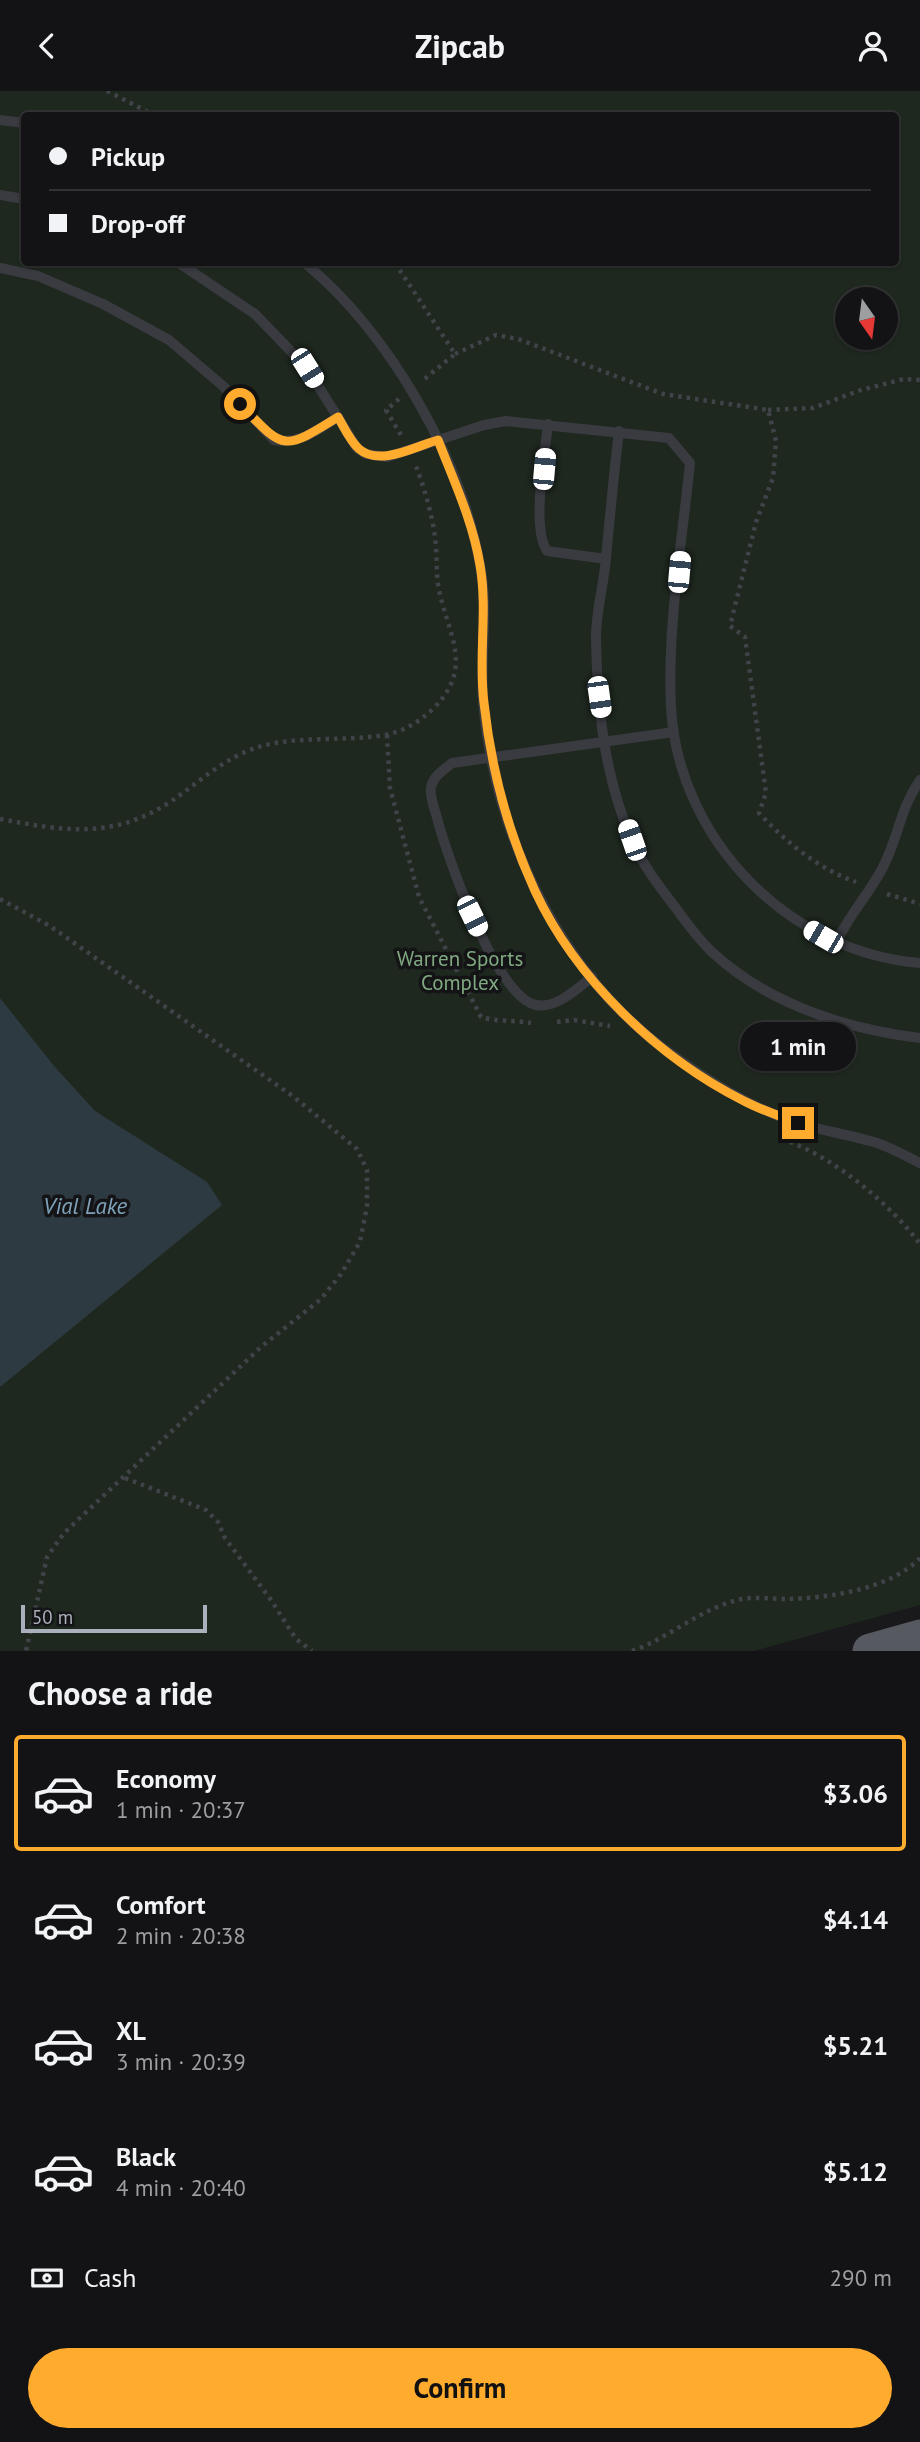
<!DOCTYPE html>
<meta charset="utf-8">
<style>
body{margin:0;font-family:"PT Sans",sans-serif;background:#1c1c1e;color:#f1f3f6;height:100vh;display:flex;flex-direction:column;font-size:26px;white-space:nowrap}
*{box-sizing:border-box;margin:0}
p{font-size:23px;color:#9d9ea0}
.icon{flex:none;width:38px;height:38px;fill:none;stroke:currentColor;stroke-width:2;stroke-linecap:round;stroke-linejoin:round}
.map{position:relative;height:1560px;overflow:hidden}
.sheet{display:flex;flex-direction:column;background:#131315;flex:1}
.sheet>*{flex:none}
.hud{position:absolute;left:21px;top:21px;width:878px;height:154px;border-radius:7px;box-shadow:0 2px 5px #0004,0 0 0 2px #323234;display:grid;align-content:center;height:154px;padding:0 28px;background:#131315}
.needle{width:46px;rotate:166deg}
.fabs{position:absolute;left:835px;top:196px;display:grid;gap:14px}
.fabs a{display:grid;place-items:center;width:63px;height:63px;border-radius:50%;background:#131315;box-shadow:0 2px 5px #0004,0 0 0 2px #323234;font-size:35px}
.scale{position:absolute;left:21px;bottom:18px;width:186px;box-sizing:border-box;padding-left:7px;border:4px solid #abb1bc;border-top:0;font-size:19px;line-height:24px;white-space:nowrap;color:#abb1bc;-webkit-text-stroke:5px #141417;paint-order:stroke}
.end{position:absolute;width:32px;height:32px;margin:-16px;border:9px solid #ffab2e;background:#111;box-shadow:0 0 0 4px #111}
.from{border-radius:50%}
.bubble{position:absolute;height:49px;border-radius:24px;background:#131315;box-shadow:0 2px 5px #0004,0 0 0 2px #323234;font-size:23px;font-weight:800;line-height:49px;text-align:center}
.car{position:absolute;width:21px;height:42px;margin:-21px -10px;border-radius:9px;box-shadow:0 0 5px 2px #0007;background:linear-gradient(#fff 24%,#345 0 40%,#fff 0 76%,#345 0 86%,#fff 0)}
.hud b{display:flex;align-items:center;gap:24px;height:66px;font-size:26px}
.hud b+b{border-top:2px solid #323234}
.hud i{width:18px;height:18px;background:#f1f3f6}
ul{padding:0;list-style:none}
li{display:flex;align-items:center;gap:21px;height:116px;margin:0 14px 10px;padding:0 14px;border:4px solid transparent;border-radius:7px}
li div{flex:1}
li b{display:block;font-size:26px}
li em{font-style:normal;font-weight:800}
li.active{border-color:#ffab2e}
li>.icon{width:63px;height:63px;stroke-width:1.5}
h2{padding:0 28px;font-size:32px;line-height:84px}
.pay{display:flex;align-items:center;gap:18px;height:77px;padding:0 28px;font-size:26px}
.pay p{margin-inline-start:auto}
.button{display:flex;gap:14px;margin-top:auto;padding:14px 28px}
.button a{flex:1;height:80px;border-radius:42px;background:#ffab2e;color:#111;font-size:28px;font-weight:800;line-height:80px;text-align:center}
header{display:flex;justify-content:space-between;align-items:center;height:91px;padding:0 28px;background:#131315;font-size:32px;font-weight:800}
.map>svg:first-child{display:block}
.green{fill:#1e281f;fill-rule:evenodd}
.water{fill:#2e3a41}
.lines{fill:none;stroke-linecap:round;stroke-linejoin:round}
.path{stroke:#404348;stroke-width:4.5;stroke-dasharray:3.5 5;stroke-linecap:butt}
.service{stroke:#3a3b41;stroke-width:10}
.primary{stroke:#565960;stroke-width:35}
.route{stroke:#ffab2e;stroke-width:9}
.labels{text-anchor:middle;stroke-width:7;stroke-linejoin:round;paint-order:stroke}
.park-label{font-size:21px;fill:#80a980;stroke:#141417}
.water-label{font-size:23px;font-style:italic;fill:#7fa2ba;stroke:#141417}
</style>
<header><svg class="icon" aria-label="back" viewBox="0 0 24 24"><path d="M15 5l-7 7 7 7"/></svg>Zipcab<svg class="icon" aria-label="person" viewBox="0 0 24 24"><circle cx="12" cy="8" r="4"/><path d="M4 21q1-7 8-7t8 7"/></svg></header>
<div class="map">
<svg width="920" height="1560" viewBox="0 0 920 1560">
<rect width="100%" height="100%" fill="#19191c"/>
<!-- green -->
<path class="green" d="M 0,0 L 920,0 L 920,1514 L 754,1560 L 0,1560 ZM 24,24 L 896,24 L 896,172 L 24,172 ZM 847,208 L 886,208 L 886,247 L 847,247 Z"/>
<!-- water -->
<path class="water" d="M 0,907 L 54,975 L 95,1020 L 207,1091 L 222,1114 L 0,1296 Z"/>
<g class="lines">
<!-- path -->
<path class="path" d="M 107,0 L 154,24
M 395,172 L 455,263 L 422,290
M 455,263 L 496,244 L 518,248 L 663,303 L 768,319 L 776,350 L 773,387 L 756,431 L 730,535 L 745,546 L 766,702 L 759,722 C 787,752 817,777 856,791
M 399,308 L 386,319 L 401,344
M 768,319 L 813,317 L 861,299 L 904,288 L 920,289
M 387,644 L 390,697 L 419,806 L 481,926 C 497,931 514,929 531,932
M 0,728 C 65,740 114,749 173,709 C 196,693 217,674 243,662 C 285,642 339,652 384,644 C 405,640 419,631 434,617 C 476,574 446,542 438,493 C 436,478 437,462 435,446 C 432,423 424,396 416,375
M 887,803 L 920,813
M 0,808 L 50,835 L 294,1006 L 357,1058 L 367,1079 L 367,1115 L 360,1151 L 341,1183 L 321,1208 L 261,1256 L 64,1442 L 47,1466 L 26,1560
M 557,931 L 574,929 L 610,935
M 790,1051 C 837,1069 890,1113 920,1153
M 125,1387 L 206,1419 L 218,1431 L 225,1447 L 271,1509 L 296,1548 L 312,1560
M 632,1560 C 669,1547 700,1518 738,1509 C 752,1505 771,1508 786,1508 C 828,1507 889,1499 920,1467"/>
<!-- service -->
<path class="service" d="M 0,29 L 24,32
M 0,104 L 24,108
M 179,172 L 255,223 L 307,277 L 357,357 L 366,363 L 387,366 L 484,334 L 506,330 L 669,347 L 690,372 C 682,452 667,536 671,616 C 678,748 789,862 920,872
M 305,172 C 389,242 461,366 480,474 C 489,519 480,564 483,610 C 494,740 557,877 663,957 C 705,988 747,1015 797,1032 C 823,1040 851,1044 877,1052 C 892,1057 906,1065 920,1072
M 0,177 L 38,185 L 103,213 L 169,249 L 223,295 L 274,349 C 299,354 317,339 338,326
M 548,333 C 545,363 531,436 547,460 L 606,468
M 619,340 C 614,382 610,424 606,467 C 604,493 596,520 596,546 C 597,614 604,686 632,749 C 642,773 659,795 675,816 C 686,831 698,848 712,861 C 768,913 846,938 920,947
M 836,852 C 849,823 871,801 884,774 C 899,744 900,718 920,689
M 592,886 C 577,898 556,918 536,914 C 496,906 447,765 437,727 C 435,718 429,705 431,696 C 434,684 444,679 452,672 L 674,641"/>
<!-- primary -->
<path class="primary" d="M 870,1560 L 920,1546"/>
</g>
<g class="lines">
<!-- route -->
<path class="route" d="M 240,313 C 284,359 282,361 338,326 C 344,336 350,350 359,358 C 380,376 416,355 438,349 C 454,390 473,431 480,474 C 488,520 478,566 484,612 C 491,676 508,741 535,800 C 576,888 658,967 744,1010 C 761,1019 780,1025 798,1032"/>
</g>
<g class="labels">
<!-- park labels -->
<g class="park-label">
<text x="460" y="875">Warren Sports<tspan x="460" dy="24">Complex</tspan></text>
</g>
<!-- water labels -->
<g class="water-label">
<text x="85" y="1123">Vial Lake</text>
</g>
</g>
</svg>
<div class="fabs">
<a><svg class="needle" viewBox="-14 -14 28 28"><path d="M0-13l5 13h-10z" fill="#e53935"/><path d="M0 13l5-13h-10z" fill="#9d9ea0"/></svg></a>
</div>
<div class="scale">50 m</div>
<i class="end from" style="left:240px;top:313px"></i>
<i class="end" style="left:798px;top:1032px"></i>
<div class="bubble" style="left:740px;top:931px;width:116px">1 min</div>
<i class="car" style="left:307px;top:277px;rotate:148deg"></i>
<i class="car" style="left:544px;top:378px;rotate:5deg"></i>
<i class="car" style="left:679px;top:481px;rotate:5deg"></i>
<i class="car" style="left:599px;top:606px;rotate:172deg"></i>
<i class="car" style="left:632px;top:749px;rotate:341deg"></i>
<i class="car" style="left:472px;top:825px;rotate:154deg"></i>
<i class="car" style="left:823px;top:846px;rotate:300deg"></i>
<div class="hud">
<b><i class="from"></i>Pickup</b>
<b><i></i>Drop-off</b>
</div>
</div>
<section class="sheet">
<h2>Choose a ride</h2>
<ul>
<li class="active"><svg class="icon" aria-label="car" viewBox="0 0 24 24"><path d="M5 17H2v-5l4-1 3-4h7l3 4 3 1v5h-3M9 17h6M6 11h13"/><circle cx="7" cy="17" r="2"/><circle cx="17" cy="17" r="2"/></svg><div><b>Economy</b><p>1 min · 20:37</p></div><em>$3.06</em></li>
<li><svg class="icon" aria-label="car" viewBox="0 0 24 24"><path d="M5 17H2v-5l4-1 3-4h7l3 4 3 1v5h-3M9 17h6M6 11h13"/><circle cx="7" cy="17" r="2"/><circle cx="17" cy="17" r="2"/></svg><div><b>Comfort</b><p>2 min · 20:38</p></div><em>$4.14</em></li>
<li><svg class="icon" aria-label="car" viewBox="0 0 24 24"><path d="M5 17H2v-5l4-1 3-4h7l3 4 3 1v5h-3M9 17h6M6 11h13"/><circle cx="7" cy="17" r="2"/><circle cx="17" cy="17" r="2"/></svg><div><b>XL</b><p>3 min · 20:39</p></div><em>$5.21</em></li>
<li><svg class="icon" aria-label="car" viewBox="0 0 24 24"><path d="M5 17H2v-5l4-1 3-4h7l3 4 3 1v5h-3M9 17h6M6 11h13"/><circle cx="7" cy="17" r="2"/><circle cx="17" cy="17" r="2"/></svg><div><b>Black</b><p>4 min · 20:40</p></div><em>$5.12</em></li>
</ul>
<div class="pay"><svg class="icon" aria-label="cash" viewBox="0 0 24 24"><path d="M3 7h18v10H3z"/><circle cx="12" cy="12" r="2"/></svg>Cash<p>290 m</p></div>
<div class="button"><a>Confirm</a></div>
</section>
